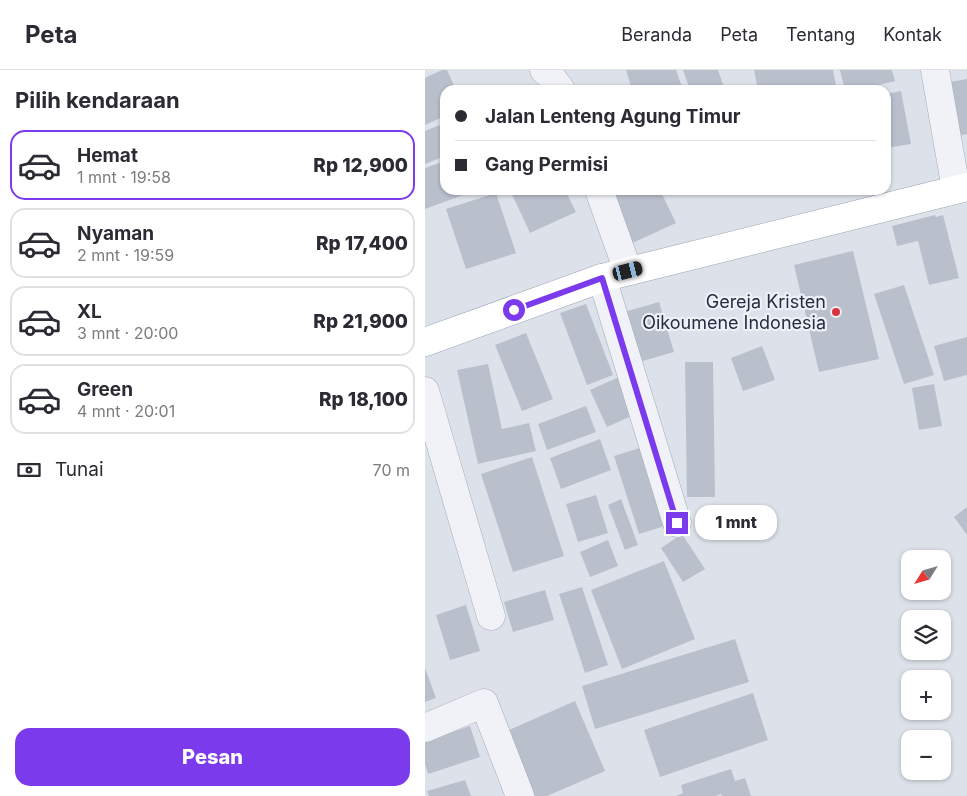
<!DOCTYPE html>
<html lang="id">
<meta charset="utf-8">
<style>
body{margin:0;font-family:Inter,sans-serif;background:#f7f7f7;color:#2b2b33;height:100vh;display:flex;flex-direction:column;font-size:19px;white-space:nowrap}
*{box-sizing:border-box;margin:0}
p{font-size:16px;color:#7c7c81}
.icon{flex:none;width:28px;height:28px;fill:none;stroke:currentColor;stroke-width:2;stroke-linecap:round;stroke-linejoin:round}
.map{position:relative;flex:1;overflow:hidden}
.details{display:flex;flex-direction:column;background:#fff;width:425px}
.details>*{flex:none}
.top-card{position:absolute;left:15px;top:15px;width:451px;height:110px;border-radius:15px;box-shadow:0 1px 4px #0004;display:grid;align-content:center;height:110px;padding:0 15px;background:#fff}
.needle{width:32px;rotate:233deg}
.controls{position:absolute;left:476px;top:480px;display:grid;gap:10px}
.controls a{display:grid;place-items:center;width:50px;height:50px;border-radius:10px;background:#fff;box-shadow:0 1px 4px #0004;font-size:25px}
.end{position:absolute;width:22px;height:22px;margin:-11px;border:6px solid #7c3aed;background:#fff;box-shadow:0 0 0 2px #fff}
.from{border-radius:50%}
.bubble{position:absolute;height:35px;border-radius:15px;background:#fff;box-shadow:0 1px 4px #0004;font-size:16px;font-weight:800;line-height:35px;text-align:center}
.car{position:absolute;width:15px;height:30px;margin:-15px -8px;border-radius:6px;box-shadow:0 0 4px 1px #0007;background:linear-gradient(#222 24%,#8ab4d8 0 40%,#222 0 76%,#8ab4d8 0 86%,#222 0)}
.top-card b{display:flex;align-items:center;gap:18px;height:48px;font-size:19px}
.top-card b+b{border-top:1px solid #e1e1e2}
.top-card i{width:12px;height:12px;background:#2b2b33}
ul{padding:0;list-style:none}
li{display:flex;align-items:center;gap:15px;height:70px;margin:0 10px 8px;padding:0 5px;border:2px solid #e1e1e2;border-radius:15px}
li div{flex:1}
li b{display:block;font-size:19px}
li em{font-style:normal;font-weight:800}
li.on{border-color:#7c3aed}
li>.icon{width:45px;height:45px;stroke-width:1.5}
h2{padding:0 15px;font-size:22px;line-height:60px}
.pay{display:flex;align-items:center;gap:12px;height:55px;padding:0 15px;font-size:19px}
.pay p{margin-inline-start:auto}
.button{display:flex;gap:10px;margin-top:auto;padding:10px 15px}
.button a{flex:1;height:58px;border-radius:15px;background:#7c3aed;color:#fff;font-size:20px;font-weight:800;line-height:58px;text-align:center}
header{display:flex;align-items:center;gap:30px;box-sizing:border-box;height:70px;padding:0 25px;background:#fff;border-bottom:1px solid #e1e1e2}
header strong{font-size:24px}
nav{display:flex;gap:28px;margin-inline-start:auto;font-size:18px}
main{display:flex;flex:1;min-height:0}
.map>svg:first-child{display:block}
.building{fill:#babfcc}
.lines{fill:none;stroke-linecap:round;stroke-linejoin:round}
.minor-casing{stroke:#a6abb7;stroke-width:29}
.major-casing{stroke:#9ba3b6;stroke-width:29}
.minor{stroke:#f0f2f7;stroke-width:28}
.major{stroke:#fff;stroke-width:28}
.route{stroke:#7c3aed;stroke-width:6}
.poi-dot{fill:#dd333d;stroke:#edf0f6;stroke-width:2}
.labels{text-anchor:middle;stroke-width:4.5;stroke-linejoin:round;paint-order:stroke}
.poi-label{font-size:18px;fill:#252d41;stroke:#edf0f6;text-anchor:end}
</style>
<header>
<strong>Peta</strong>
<nav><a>Beranda</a><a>Peta</a><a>Tentang</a><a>Kontak</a></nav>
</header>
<main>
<section class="details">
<h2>Pilih kendaraan</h2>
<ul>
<li class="on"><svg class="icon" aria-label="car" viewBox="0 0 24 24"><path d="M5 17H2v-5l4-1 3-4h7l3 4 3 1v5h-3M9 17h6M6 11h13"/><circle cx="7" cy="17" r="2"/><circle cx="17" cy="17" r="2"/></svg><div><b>Hemat</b><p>1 mnt · 19:58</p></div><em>Rp 12,900</em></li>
<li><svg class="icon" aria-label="car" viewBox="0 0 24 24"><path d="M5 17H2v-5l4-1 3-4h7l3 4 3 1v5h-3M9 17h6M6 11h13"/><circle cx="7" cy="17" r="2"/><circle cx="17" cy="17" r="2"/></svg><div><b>Nyaman</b><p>2 mnt · 19:59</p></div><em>Rp 17,400</em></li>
<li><svg class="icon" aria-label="car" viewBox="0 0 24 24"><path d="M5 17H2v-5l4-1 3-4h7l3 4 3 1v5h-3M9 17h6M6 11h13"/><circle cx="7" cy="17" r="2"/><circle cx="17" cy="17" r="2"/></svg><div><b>XL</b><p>3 mnt · 20:00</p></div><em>Rp 21,900</em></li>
<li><svg class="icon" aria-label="car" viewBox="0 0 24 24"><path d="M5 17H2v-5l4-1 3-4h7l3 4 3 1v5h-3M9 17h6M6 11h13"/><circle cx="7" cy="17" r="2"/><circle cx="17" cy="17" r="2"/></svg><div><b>Green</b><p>4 mnt · 20:01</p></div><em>Rp 18,100</em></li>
</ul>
<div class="pay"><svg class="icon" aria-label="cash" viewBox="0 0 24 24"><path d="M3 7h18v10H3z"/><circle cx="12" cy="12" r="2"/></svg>Tunai<p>70 m</p></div>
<div class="button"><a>Pesan</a></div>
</section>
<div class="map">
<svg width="542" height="726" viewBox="0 0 542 726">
<rect width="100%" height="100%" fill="#dde1e9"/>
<!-- building -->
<path class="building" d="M 17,0 L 22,0 L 31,20 L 20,20 L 20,46 L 0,55 L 0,8 Z
M 201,0 L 251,0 L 258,20 L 207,20 Z
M 258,0 L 293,0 L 300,20 L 265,20 Z
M 329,0 L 408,0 L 412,20 L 333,20 Z
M 415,0 L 467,0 L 470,11 L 433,20 L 420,20 Z
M 542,9 L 542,64 L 532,66 L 524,12 Z
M 476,21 L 486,74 L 461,78 L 461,24 Z
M 20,53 L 20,86 L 0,94 L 0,61 Z
M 20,91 L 20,120 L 52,120 L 0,139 L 0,98 Z
M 85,120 L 140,120 L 151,142 L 105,163 Z
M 176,120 L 235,120 L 251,153 L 203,175 Z
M 71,123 L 91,183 L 41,199 L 21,139 Z
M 510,145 L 511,147 L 518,145 L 534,208 L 504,215 L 493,171 L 472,176 L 467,156 Z
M 428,181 L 454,289 L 394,302 L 369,195 Z
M 479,215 L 509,305 L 479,314 L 449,224 Z
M 234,232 L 249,282 L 214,292 L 199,242 Z
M 161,234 L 188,305 L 162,315 L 135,243 Z
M 101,263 L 128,329 L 97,341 L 70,275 Z
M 542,267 L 542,305 L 519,311 L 509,276 Z
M 337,276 L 350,310 L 318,321 L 306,288 Z
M 260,292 L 288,292 L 290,427 L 262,427 Z
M 63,294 L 77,359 L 104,353 L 111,381 L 53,394 L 32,300 Z
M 194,307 L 211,344 L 182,357 L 165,320 Z
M 509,314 L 517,356 L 494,360 L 487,318 Z
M 161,336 L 171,362 L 122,380 L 113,354 Z
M 175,369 L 186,400 L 136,419 L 125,388 Z
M 218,377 L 243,455 L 214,464 L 189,386 Z
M 107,387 L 139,486 L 88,502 L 56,404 Z
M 171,425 L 183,463 L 153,472 L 141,434 Z
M 196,429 L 213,475 L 200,480 L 183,435 Z
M 542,437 L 542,465 L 529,447 Z
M 257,464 L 280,499 L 258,512 L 236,478 Z
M 183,470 L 193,496 L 165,507 L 155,482 Z
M 239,491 L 270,569 L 197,599 L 166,520 Z
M 157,517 L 183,595 L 160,603 L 134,524 Z
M 120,520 L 129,550 L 88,562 L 79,532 Z
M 41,535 L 55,581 L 25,590 L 11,545 Z
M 310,569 L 324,612 L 170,659 L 157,616 Z
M 0,598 L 11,628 L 0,632 Z
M 328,623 L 343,670 L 235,707 L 219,660 Z
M 150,631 L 180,701 L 122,726 L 110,726 L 82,661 Z
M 45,656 L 55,687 L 3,704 L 0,694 L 0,671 Z
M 306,699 L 310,711 L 320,708 L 326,726 L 297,726 L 296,724 L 291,726 L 251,726 L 258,723 L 256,715 Z
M 40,710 L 46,726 L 4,726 L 2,721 Z"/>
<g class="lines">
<defs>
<path id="minor" d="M 119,0 L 124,4 L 136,20
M 510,0 L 531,119
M 174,120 L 203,201
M 177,208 L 252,453
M 0,321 L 66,546
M 0,658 L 59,633 L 95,726"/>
<path id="major" d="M 0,272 L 177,208 L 542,117"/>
</defs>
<!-- minor casing -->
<use href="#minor" class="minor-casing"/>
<!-- major casing -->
<use href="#major" class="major-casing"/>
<!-- minor -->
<use href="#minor" class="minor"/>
<!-- major -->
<use href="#major" class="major"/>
</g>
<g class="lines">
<!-- route -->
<path class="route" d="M 89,240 L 177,208 L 252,453"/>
</g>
<!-- markers -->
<circle class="poi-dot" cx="411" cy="242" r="5"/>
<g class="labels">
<!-- poi labels -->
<g class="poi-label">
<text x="401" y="238">Gereja Kristen<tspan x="401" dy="21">Oikoumene Indonesia</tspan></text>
</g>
</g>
</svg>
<div class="controls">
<a><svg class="needle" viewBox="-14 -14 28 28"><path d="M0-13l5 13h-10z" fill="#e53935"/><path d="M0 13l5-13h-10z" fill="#7c7c81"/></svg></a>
<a><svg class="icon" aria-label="layers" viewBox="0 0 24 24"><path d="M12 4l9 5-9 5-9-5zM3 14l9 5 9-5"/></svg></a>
<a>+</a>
<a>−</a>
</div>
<i class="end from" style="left:89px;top:240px"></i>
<i class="end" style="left:252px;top:453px"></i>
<div class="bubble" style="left:270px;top:435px;width:82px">1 mnt</div>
<i class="car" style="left:203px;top:201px;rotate:76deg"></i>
<div class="top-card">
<b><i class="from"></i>Jalan Lenteng Agung Timur</b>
<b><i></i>Gang Permisi</b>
</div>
</div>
</main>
